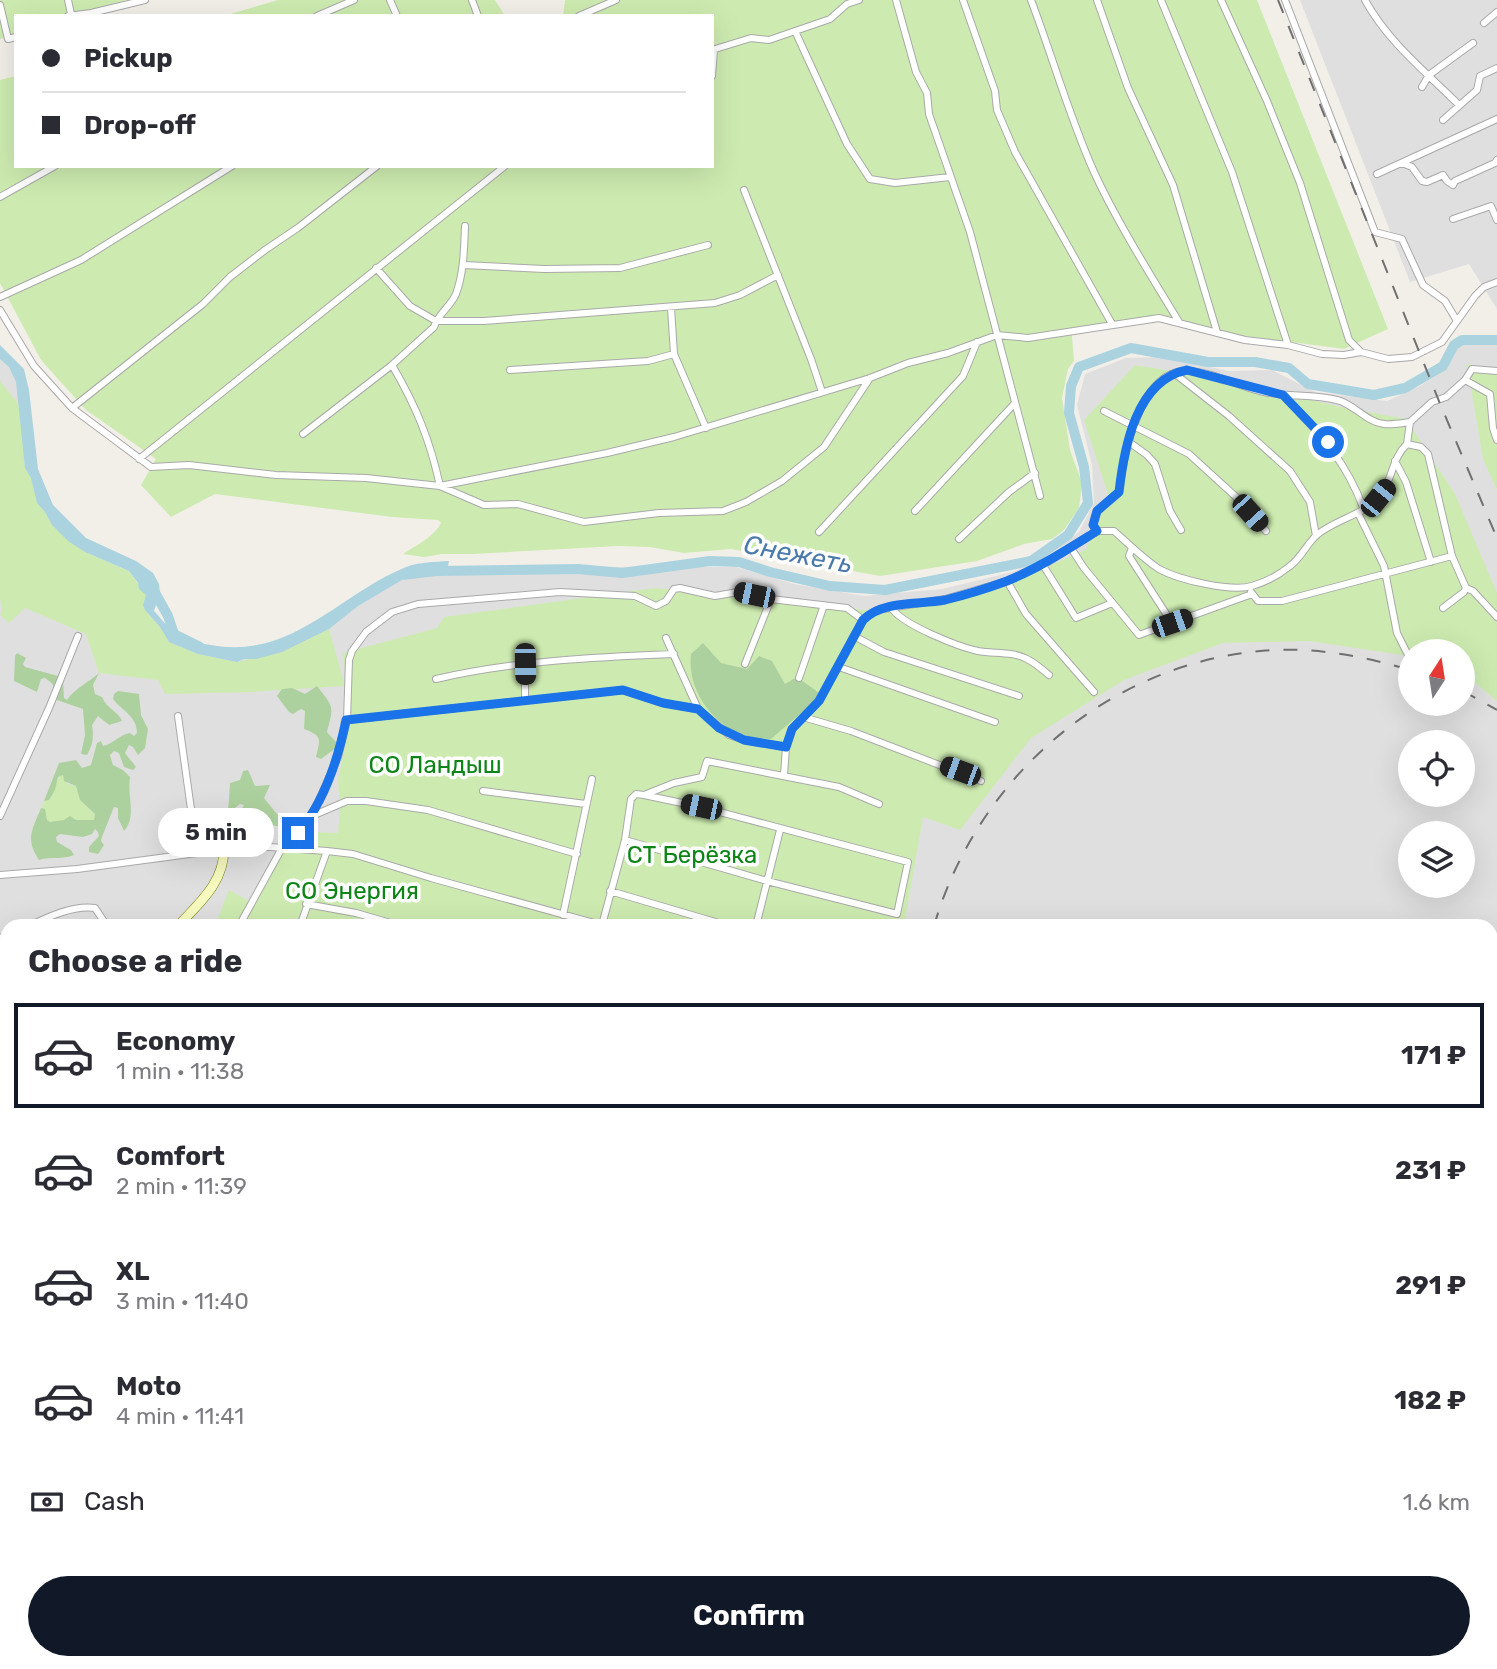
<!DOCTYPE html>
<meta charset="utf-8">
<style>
body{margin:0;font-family:Rubik,sans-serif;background:#f7f7f7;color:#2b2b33;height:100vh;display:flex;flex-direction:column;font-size:26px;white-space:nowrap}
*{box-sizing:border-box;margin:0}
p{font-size:23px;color:#7c7c81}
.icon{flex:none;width:38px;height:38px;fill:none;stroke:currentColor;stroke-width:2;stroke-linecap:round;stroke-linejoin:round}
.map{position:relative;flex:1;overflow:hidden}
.sheet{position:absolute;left:0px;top:919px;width:1498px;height:751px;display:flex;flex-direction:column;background:#fff;border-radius:21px 21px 0 0;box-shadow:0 7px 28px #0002}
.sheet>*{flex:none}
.top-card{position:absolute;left:14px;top:14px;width:700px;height:154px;border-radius:0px;box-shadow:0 7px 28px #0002;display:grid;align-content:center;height:154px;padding:0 28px;background:#fff}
.needle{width:46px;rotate:12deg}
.fabs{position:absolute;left:1398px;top:639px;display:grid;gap:14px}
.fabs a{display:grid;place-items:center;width:77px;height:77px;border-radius:50%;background:#fff;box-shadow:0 7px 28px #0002;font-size:35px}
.end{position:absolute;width:32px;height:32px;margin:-16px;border:9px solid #1a73e8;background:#fff;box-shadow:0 0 0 4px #fff}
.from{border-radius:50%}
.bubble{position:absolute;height:49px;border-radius:24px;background:#fff;box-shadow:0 7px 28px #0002;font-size:23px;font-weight:700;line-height:49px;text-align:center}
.car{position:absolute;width:21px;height:42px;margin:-21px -10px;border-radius:9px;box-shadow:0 0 5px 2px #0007;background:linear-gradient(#222 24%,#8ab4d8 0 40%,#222 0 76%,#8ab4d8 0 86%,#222 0)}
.top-card b{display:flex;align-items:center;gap:24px;height:66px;font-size:26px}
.top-card b+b{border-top:2px solid #e1e1e2}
.top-card i{width:18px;height:18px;background:#2b2b33}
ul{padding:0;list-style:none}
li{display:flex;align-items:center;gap:21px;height:105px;margin:0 14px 10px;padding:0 14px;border:4px solid transparent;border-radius:0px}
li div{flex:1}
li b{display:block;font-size:26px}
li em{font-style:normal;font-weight:700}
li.current{border-color:#111827}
li>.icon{width:63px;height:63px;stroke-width:1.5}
h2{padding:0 28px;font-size:32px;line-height:84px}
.pay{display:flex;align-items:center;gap:18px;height:77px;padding:0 28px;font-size:26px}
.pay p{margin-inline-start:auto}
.action{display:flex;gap:14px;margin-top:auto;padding:14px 28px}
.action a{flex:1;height:80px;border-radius:42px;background:#111827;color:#fff;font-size:28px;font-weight:700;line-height:80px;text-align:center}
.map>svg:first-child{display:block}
.residential{fill:#e0dfdf;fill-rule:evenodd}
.industrial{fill:#ebdbe8}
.grass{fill:#cdebb0}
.forest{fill:#add19e}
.water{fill:#aad3df}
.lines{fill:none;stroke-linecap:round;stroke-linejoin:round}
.river{stroke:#aad3df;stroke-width:10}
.street-casing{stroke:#a9a9a9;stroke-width:8}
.secondary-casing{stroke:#707d05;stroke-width:10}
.street{stroke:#fff;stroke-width:6}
.secondary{stroke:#f7fabf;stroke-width:9}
.rail{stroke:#707070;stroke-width:2;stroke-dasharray:14 14;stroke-linecap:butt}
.route{stroke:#1a73e8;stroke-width:9}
.labels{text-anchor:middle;stroke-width:7;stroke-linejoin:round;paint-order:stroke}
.park-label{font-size:24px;fill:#0c8416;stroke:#fff}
.water-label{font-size:26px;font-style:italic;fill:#4a7aab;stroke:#fff}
</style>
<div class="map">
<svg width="1497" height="1669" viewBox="0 0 1497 1669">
<rect width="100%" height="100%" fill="#f2efe9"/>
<!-- residential -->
<path class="residential" d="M 1300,0 L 1497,0 L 1497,309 L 1469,264 L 1410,282 Z
M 1471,342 L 1497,345 L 1497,1044 L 1491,1048 L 1491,926 L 7,926 L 7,1662 L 456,1663 L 444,1669 L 0,1669 L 0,356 L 8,362 L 20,381 L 28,468 L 58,526 L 149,609 L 172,638 L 209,654 L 258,655 L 402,575 L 458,567 L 736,567 L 794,584 L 864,596 L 942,589 L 1012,572 L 1044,558 L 1079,532 L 1094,503 L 1092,465 L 1077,405 L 1085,374 L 1126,358 L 1162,357 L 1229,371 L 1272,370 L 1315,392 L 1387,401 L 1420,386 L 1447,369 L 1458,347 ZM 1410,651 L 1463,651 L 1463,704 L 1410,704 ZM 1410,742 L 1463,742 L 1463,794 L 1410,794 ZM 1410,833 L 1463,833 L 1463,886 L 1410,886 Z"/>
<!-- industrial -->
<path class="industrial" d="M 1491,1396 L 1497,1399 L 1497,1669 L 1319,1669 L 1324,1662 L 1491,1662 Z
M 116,1663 L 221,1663 L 210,1669 L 127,1669 Z"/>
<!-- grass -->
<path class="grass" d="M 0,0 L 126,0 L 76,16 L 16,16 L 16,35 L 0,39 Z
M 278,0 L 495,0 L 505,16 L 224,16 Z
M 565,0 L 1257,0 L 1388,329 L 1344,349 L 1239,335 L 1159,314 L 1072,335 L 1074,361 L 1068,369 L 1062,398 L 1070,450 L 1082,483 L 1079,508 L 1063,531 L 1052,539 L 1024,544 L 977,561 L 880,576 L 731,549 L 684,553 L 650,547 L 618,546 L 473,554 L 442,554 L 424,557 L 403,554 C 416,545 434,537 441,523 L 438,520 L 392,517 L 215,494 L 171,517 L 141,485 L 156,459 L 86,410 L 41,360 L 0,283 L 0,80 L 16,76 L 16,166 L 712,166 L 712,16 L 563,16 Z
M 1467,364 L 1497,369 L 1497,490 L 1483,459 Z
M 1135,365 L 1247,384 L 1341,407 L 1406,419 L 1455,494 L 1497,593 L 1497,701 L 1474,682 L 1463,678 L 1463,651 L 1410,651 L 1410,658 L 1402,655 L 1309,641 L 1223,643 L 1124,680 L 1031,738 L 960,830 L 923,817 L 904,926 L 215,926 L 229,890 L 249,901 L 282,852 L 300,851 L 299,845 L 310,832 L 338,833 L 340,808 L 338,780 L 350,722 L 343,653 L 437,628 L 444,617 L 655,588 L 874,611 L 1002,587 L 1087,549 L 1108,494 L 1084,420 Z
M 0,381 L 17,402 L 20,413 L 25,468 L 31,478 L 37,503 L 45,512 L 52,525 L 85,552 L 129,571 L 146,595 L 145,610 L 160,627 L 169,642 L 198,654 L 237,662 L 282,652 L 329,629 L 345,686 L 252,692 L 165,694 L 158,680 L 99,673 L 86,634 L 25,608 L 9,623 L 0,615 L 2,611 L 0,597 Z
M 60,775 L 64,775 L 67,784 L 76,786 C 83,804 81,801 95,814 L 94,821 L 50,822 L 47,820 L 45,810 L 41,808 L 44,801 L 49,800 Z"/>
<!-- forest -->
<path class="forest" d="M 703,643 L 721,663 L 747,669 L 759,656 L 772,661 L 785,684 L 797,677 L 822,695 L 771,739 C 763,738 752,740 744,736 C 711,723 687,689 691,654 Z
M 17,653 L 26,658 L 23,664 L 25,667 L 58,676 L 63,681 L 64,698 L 67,700 C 74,689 89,682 99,673 L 93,685 L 95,694 L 102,697 C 107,709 118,711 122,721 L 109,725 L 98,716 L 92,725 C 94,736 93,745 87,755 L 81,754 L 85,735 L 83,709 L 54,699 C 56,687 54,684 45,678 L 41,679 L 37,692 L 14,681 L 15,656 Z
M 317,686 C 334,708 334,705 327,732 L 337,743 L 336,748 L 321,759 L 316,757 C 320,739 323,736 304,729 L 305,711 L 301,709 L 293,714 L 289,712 L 277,696 L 282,689 L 292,688 L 305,694 Z
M 118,691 L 139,694 L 141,715 L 148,729 L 145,748 L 138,755 L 133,747 L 129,745 L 125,753 L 136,767 L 133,770 L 124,767 L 119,753 L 114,751 L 110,755 L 113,765 L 123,770 L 130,777 C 127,797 137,817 124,831 L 118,818 L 118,808 L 114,807 L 102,837 L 101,841 L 104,845 L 98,854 L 89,852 L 89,847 L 99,836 L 98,832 L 95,829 L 92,834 L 83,837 L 60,834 L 56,837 L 57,842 L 71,850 L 74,855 C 63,860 52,856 39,860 C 25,839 32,830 41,808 L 45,809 L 47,820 L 50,822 L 64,820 L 70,816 L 76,820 L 94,820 L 95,814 L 80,800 L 76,786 L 64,781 L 63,775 L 58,777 L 55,790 L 49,800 L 44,801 L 59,763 L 76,760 L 82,768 L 91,765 L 97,743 L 101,741 L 103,746 C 113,744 119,735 130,733 L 134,736 L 137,733 C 137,716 122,711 113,699 L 114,694 Z
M 248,770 L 255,786 L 270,785 L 264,798 L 281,819 L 294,827 C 281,829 272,823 259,824 L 255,816 L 250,814 L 242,817 L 240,813 L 244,805 L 240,804 L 228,813 L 230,783 L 240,780 L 243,771 Z"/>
<!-- water -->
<path class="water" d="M 0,345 L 24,369 L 29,390 L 38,469 L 53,505 L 86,538 L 136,561 L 153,573 L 159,584 L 160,593 L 154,611 C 164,621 171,634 185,640 C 193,644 203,643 211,645 C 292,660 339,594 406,567 C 420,562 434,562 449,561 L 446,575 L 402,580 L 358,606 L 329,629 L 282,652 L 256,659 L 244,659 L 237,662 L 198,654 L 169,642 L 160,627 L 145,610 L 143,605 L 146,595 L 139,589 L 138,583 L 129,571 L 85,552 L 68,541 L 52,525 L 45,512 L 37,503 L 31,478 L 25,468 L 16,382 L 9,367 L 0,359 Z"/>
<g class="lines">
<!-- river -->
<path class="river" d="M 436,571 L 578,569 L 622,573 L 710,561 L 739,562 L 770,572 L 830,586 L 885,590 L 1031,561 L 1068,535 L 1088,503 L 1084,467 L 1069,413 L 1071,386 L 1079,367 L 1131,348 L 1208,362 L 1255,362 L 1289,368 L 1308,384 L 1374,395 L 1405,388 L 1443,366 L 1454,345 L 1462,340 L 1497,340
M 153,589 L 168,616 L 174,634 L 200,647"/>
<defs>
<path id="street" d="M 68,0 L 71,14
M 390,0 L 397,16
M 472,0 L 478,16
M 896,0 L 916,72 L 927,93 L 929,114 L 970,232 L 1040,496
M 963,0 L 995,91 L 997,110 L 1015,152 L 1112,324
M 1031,0 C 1053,58 1069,116 1094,172 C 1118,224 1150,274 1179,322
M 1097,0 L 1128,88 L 1173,185 L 1217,332
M 1161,0 L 1232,172 L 1288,345
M 1221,0 L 1267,101 L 1300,183 L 1349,340 L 1361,352
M 1285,0 L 1375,232 L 1402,239 L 1423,285 L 1445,301 L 1457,321
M 1365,0 C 1388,42 1426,72 1459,105
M 0,5 L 8,39 L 16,37
M 68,16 L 91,13 L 145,0
M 317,16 L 354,0
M 579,16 L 616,0
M 1484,23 L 1497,12
M 795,31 L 847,144 L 870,179 L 895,183 L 950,177
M 712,50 L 751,38 L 769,40 L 830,19 L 847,4 L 859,0
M 712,76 L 714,50
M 1422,87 L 1429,75 L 1473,43
M 1443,120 L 1477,90 L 1480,76 L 1497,68
M 1402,163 L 1412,167 L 1422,181 L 1427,182 L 1443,175 L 1447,181 L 1453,185 L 1455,181 L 1495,163 L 1497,160
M 1377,174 L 1497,119
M 744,190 L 811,359 L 822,392
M 0,197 L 55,166
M 1453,219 L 1491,206 L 1497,220
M 464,265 L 544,269 L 620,268 L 708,245
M 376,268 L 410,306 L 436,321 L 484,321 L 715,303 L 740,295 L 778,275
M 0,297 L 81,260 L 232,166
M 671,308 L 674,354 L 706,428
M 0,310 L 34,366 L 72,408 L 151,467 L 189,465 L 276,475 L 366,478 L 440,486 L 484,505 L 518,504 L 584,522 L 659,513 L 723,511 L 746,502 L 782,481 L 824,447 L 870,378
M 392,365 C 416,406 430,440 440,486
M 510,370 L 648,361 L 674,354
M 1174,373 L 1229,416 L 1290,471 L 1310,502 L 1316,536
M 1465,380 L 1490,394 L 1493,428 L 1497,440
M 1283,395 C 1319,432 1347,462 1364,510
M 72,408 L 203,304 L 230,277 L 265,250 L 299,227 L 377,166
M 1104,411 L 1189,454 L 1235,496 L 1266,531
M 303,434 L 392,365 L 434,327 C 438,314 451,306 456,294 C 464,272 464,249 465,226
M 1129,442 L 1147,455 L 1155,464 L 1170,511 L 1181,530
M 1407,444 L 1410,422 L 1432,402 L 1446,397 L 1465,380 L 1472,369 L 1497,371
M 139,459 L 505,166
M 1395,461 L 1406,482 L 1431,562
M 440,486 L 607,453 L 674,437 L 870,378 L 908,363 L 948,353 L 997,335 L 1028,338 L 1159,318 L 1245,340 L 1288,345 L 1322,354 L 1344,355 L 1361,352 L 1388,359 L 1412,357 L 1442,342 L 1475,296 L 1484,287 L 1497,282
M 915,511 L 1015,403
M 1358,513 L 1384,566 L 1397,633 L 1408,655
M 1097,531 L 1093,525 L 1097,511 L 1119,492 C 1123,457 1140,369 1187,371 C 1211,371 1240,387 1264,392 C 1288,397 1313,394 1337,400 C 1354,404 1366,422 1384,424 C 1392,425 1402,423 1410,422
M 819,532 L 963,376 L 977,342
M 959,539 L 1009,492 L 1035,473
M 1071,548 L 1084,568 L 1139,635 L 1252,594
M 1132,548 L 1129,556 L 1172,623
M 1043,565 L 1076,618 L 1112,603
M 1007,581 L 1026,614 L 1094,692
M 1251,592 L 1258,601 L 1282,601 L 1452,556
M 891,607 C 900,624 959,647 978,651 C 994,654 1012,651 1027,659 C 1035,663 1042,669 1049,675
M 1443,608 L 1464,592 L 1466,588
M 854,636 L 884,652 L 1019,696
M 666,638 L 698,709
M 525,664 L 525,701
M 745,664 L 771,599
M 839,667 L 995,722
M 799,678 L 824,605
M 436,679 C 514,661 594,657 674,654
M 178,716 L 197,852
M 803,717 L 851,731 L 981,781
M 347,720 L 623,690 L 663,703 L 698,709 L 729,735 L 744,740 L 786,747
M 784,775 L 786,747 L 792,729 L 819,701 L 863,620 L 867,616 L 877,610 L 945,599 L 1007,581 L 1043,565 L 1097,531 L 1114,531 C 1129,544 1142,558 1159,569 C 1179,580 1231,592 1252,586 C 1266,582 1279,575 1290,566 C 1302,557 1307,543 1318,534 C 1337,519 1360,516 1377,499 C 1393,482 1391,459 1407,444 L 1421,447 L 1428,454 L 1452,556 L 1466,588 L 1473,591 L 1497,617
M 483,791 L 586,804
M 0,816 L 49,708 L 78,636
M 312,816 L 347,801 L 366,801 L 428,810 L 577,854
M 625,840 L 767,881 L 897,914 L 908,862 L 701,807 L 644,795
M 0,875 L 77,869 L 242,847 L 270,847 L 327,851 L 353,854 L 431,878 L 605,926
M 610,891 L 729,926
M 306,904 L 356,913 L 401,926
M 563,915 L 592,779
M 602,925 L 625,840 L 631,799 L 636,794 L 644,795 L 674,783 L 702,777 L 707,761 L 839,787 L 879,804
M 29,926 C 48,917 73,905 95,908 L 107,926
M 239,926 L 282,848 L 312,816 L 338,757 L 347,720 L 349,660 L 352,651 L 366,632 L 392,612 L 418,604 L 560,592 L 635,596 L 656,606 L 666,601 L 674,589 L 680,588 L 715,596 L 738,592 L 771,599 L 847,608 L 863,620
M 300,926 L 327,851
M 756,926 L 780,830
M 0,938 L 7,935
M 0,946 L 7,959
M 0,1085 L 7,1094
M 0,1194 L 7,1202
M 0,1300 L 7,1308
M 0,1528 L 7,1532
M 0,1561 L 7,1547
M 24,1669 L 24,1662
M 36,1669 L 36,1662"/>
<path id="secondary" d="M 178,926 C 199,903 224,883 224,849
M 0,1084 L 7,1077
M 86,1669 L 90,1662"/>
</defs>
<!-- street casing -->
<use href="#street" class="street-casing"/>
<!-- secondary casing -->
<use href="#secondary" class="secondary-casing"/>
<!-- street -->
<use href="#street" class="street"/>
<!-- secondary -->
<use href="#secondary" class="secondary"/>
<!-- rail -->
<path class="rail" d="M 1278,0 L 1441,406 L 1497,538
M 1463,691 L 1497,710
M 934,926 C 978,774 1114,658 1275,650 C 1321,648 1366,657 1410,670
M 1491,1000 L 1497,996
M 1491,1061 L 1497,1057
M 1491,1171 L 1497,1171
M 0,1354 L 7,1367
M 28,1669 L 28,1662
M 164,1669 L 170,1662
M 219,1669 L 229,1662
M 240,1669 L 242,1668
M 283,1669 L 293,1662
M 332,1669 L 347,1662
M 370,1669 L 380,1662
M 463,1669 L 474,1662
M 481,1669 L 492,1662
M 546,1669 L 557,1662
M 626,1669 L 637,1662
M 669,1669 L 680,1662
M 692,1669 L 703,1662"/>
</g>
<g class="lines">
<!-- route -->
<path class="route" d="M 298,833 C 324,802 338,760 346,720 L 623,690 L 663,703 L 698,709 L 719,728 L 744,740 L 786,747 L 792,729 L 819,701 L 863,620 C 883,600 918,605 945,600 C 965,595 988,588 1007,581 C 1039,568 1068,549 1097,531 L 1093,525 L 1097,511 L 1119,492 C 1124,448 1136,380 1187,370 L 1283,395 L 1328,442"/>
</g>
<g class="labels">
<!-- park labels -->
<g class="park-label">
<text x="435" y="773">СО Ландыш</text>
<text x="692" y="863">СТ Берёзка</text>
<text x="352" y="899">СО Энергия</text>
</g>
<!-- water labels -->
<g class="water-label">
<text transform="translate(798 554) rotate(11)" y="9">Снежеть</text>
</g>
</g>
</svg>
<div class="fabs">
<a><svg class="needle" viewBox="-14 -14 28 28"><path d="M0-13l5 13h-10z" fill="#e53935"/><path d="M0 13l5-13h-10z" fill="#7c7c81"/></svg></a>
<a><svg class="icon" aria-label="locate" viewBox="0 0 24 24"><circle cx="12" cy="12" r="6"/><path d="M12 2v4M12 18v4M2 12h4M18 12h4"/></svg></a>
<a><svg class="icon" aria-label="layers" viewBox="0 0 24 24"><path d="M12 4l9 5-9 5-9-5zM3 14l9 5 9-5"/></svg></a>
</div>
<i class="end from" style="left:1328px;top:442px"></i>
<i class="end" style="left:298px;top:833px"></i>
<div class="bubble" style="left:158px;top:808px;width:116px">5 min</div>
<i class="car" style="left:1378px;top:498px;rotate:39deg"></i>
<i class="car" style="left:1250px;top:513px;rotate:138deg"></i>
<i class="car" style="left:754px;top:595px;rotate:282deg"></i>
<i class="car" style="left:1172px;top:623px;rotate:71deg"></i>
<i class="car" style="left:525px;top:664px;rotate:179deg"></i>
<i class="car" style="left:960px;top:771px;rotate:290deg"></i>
<i class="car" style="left:701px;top:807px;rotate:282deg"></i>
<div class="top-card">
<b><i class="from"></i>Pickup</b>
<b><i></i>Drop-off</b>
</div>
<section class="sheet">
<h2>Choose a ride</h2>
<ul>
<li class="current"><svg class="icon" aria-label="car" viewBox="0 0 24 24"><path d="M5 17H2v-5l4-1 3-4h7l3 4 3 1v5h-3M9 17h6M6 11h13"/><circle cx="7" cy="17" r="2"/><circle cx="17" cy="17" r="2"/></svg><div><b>Economy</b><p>1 min · 11:38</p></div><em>171 ₽</em></li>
<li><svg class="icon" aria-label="car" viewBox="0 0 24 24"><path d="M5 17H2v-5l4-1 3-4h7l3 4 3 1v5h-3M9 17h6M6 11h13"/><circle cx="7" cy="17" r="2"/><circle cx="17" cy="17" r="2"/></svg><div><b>Comfort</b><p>2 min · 11:39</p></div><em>231 ₽</em></li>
<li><svg class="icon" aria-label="car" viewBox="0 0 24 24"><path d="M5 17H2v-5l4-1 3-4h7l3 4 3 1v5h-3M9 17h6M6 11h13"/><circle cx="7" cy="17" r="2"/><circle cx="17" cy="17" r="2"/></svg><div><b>XL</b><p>3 min · 11:40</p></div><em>291 ₽</em></li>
<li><svg class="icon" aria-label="car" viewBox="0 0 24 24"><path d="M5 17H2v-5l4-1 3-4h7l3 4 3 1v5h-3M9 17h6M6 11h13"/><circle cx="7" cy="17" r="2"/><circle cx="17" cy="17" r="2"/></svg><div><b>Moto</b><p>4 min · 11:41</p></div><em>182 ₽</em></li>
</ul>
<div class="pay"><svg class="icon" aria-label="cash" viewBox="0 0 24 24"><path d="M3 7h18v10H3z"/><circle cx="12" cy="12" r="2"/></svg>Cash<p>1.6 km</p></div>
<div class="action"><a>Confirm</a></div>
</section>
</div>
